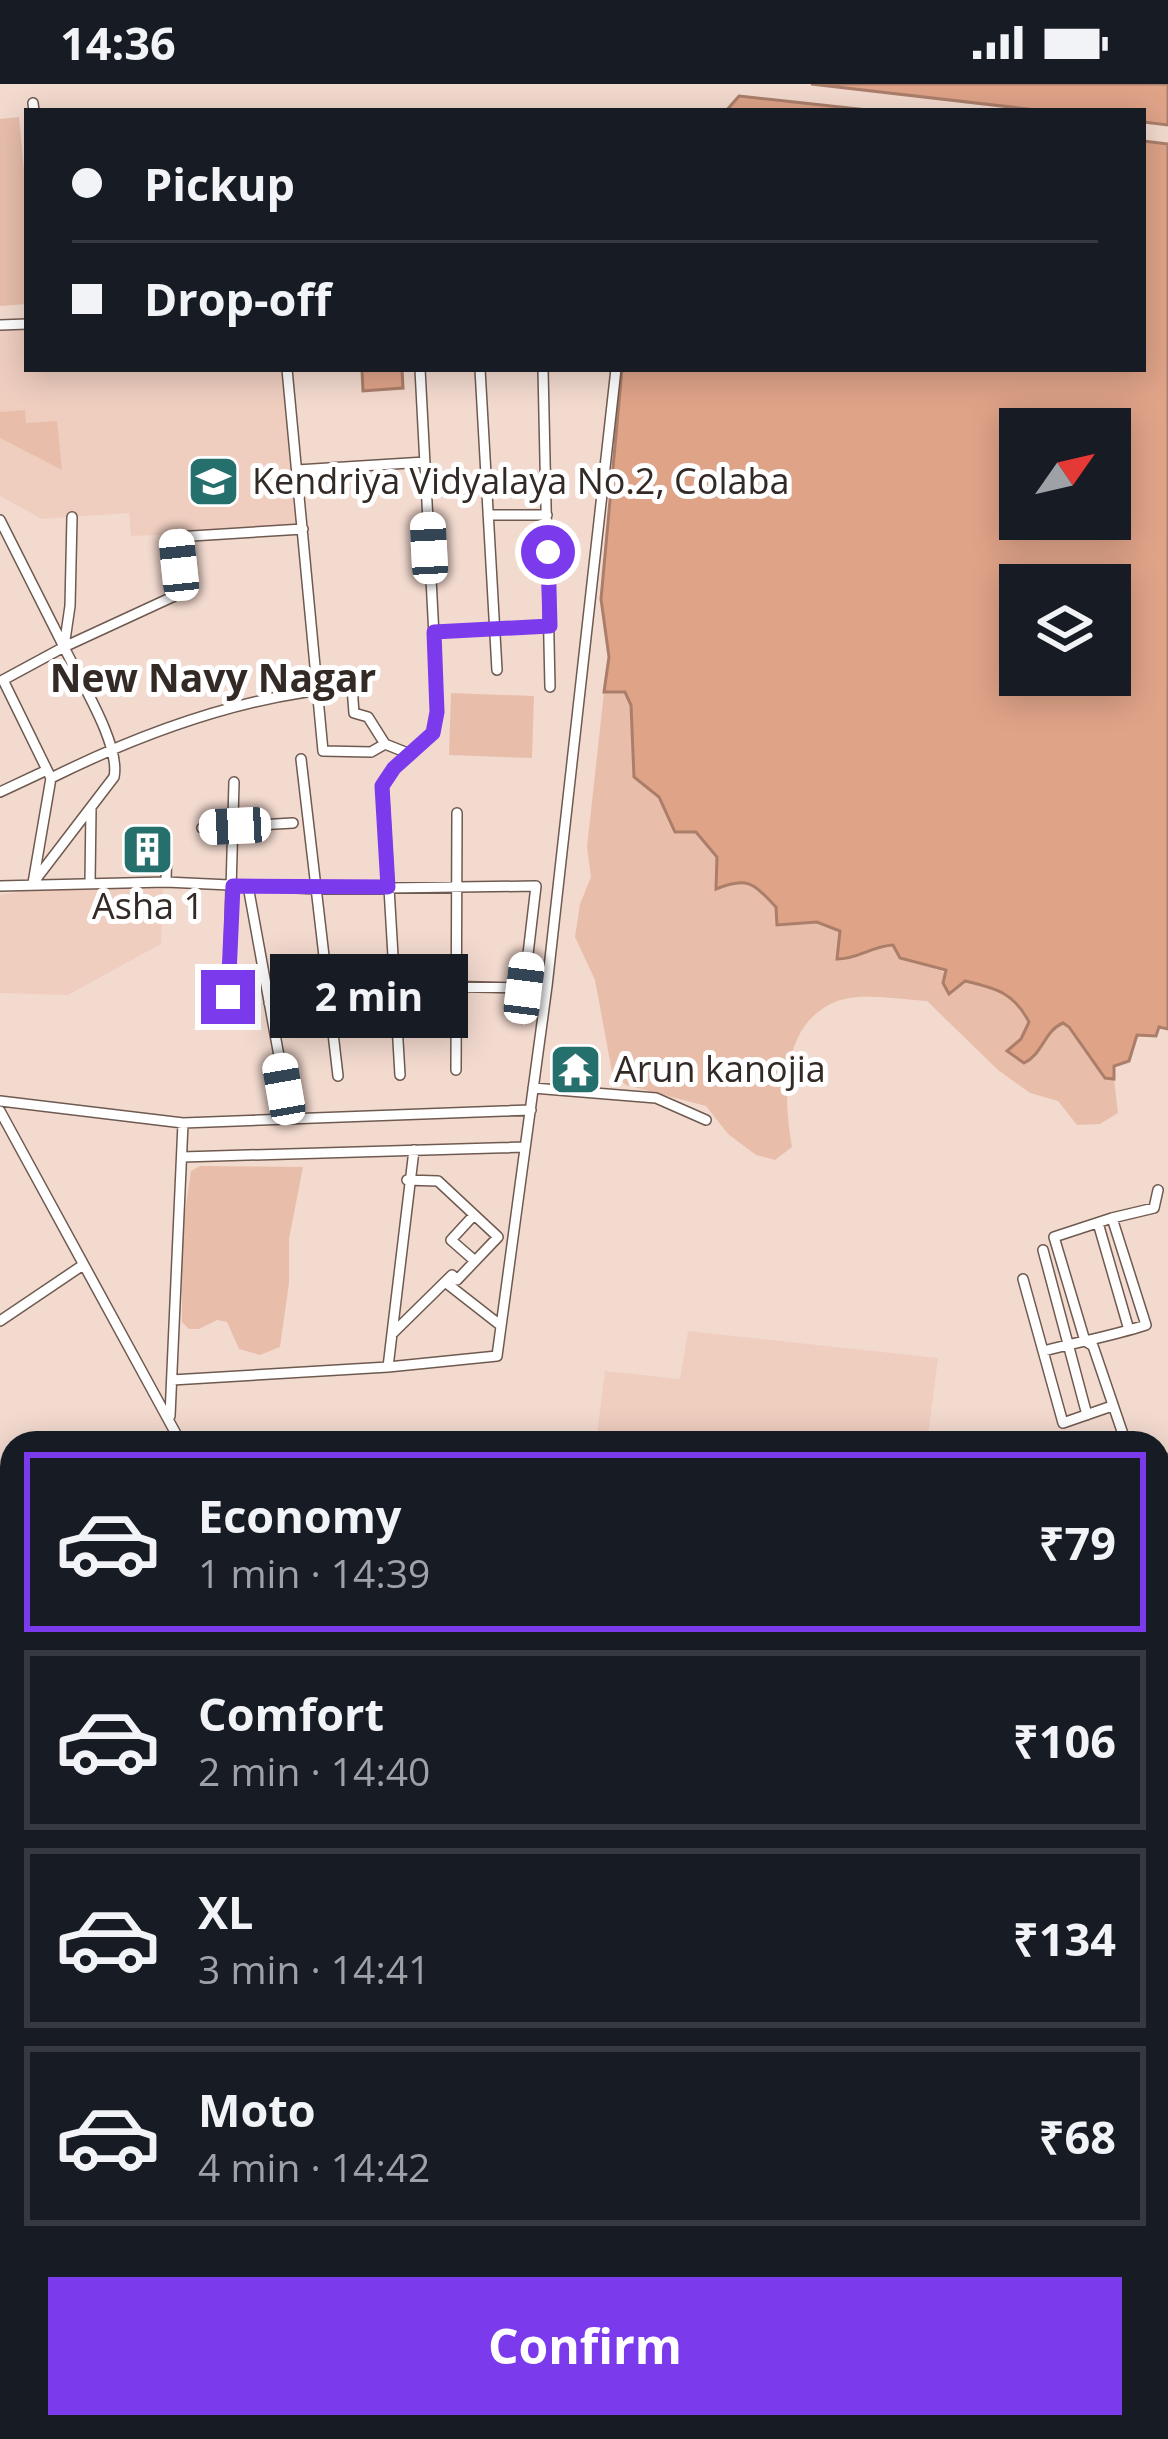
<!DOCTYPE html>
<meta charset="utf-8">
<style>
body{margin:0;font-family:"Open Sans",sans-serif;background:#242831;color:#f1f3f6;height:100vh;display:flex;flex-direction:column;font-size:45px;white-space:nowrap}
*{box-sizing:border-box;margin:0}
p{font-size:39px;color:#9ea1a6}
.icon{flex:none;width:66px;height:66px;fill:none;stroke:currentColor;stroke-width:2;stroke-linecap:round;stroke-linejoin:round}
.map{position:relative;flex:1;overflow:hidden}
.side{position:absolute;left:0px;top:1347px;width:1170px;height:1008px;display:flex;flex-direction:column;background:#171b24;border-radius:36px 36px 0 0;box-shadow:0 6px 30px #0003}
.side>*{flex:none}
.hud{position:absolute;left:24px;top:24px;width:1122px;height:264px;border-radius:0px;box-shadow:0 6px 30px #0003;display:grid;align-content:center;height:264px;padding:0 48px;background:#171b24}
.needle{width:78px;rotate:56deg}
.controls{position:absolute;left:999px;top:324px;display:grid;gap:24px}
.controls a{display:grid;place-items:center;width:132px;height:132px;border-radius:0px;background:#171b24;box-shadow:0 6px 30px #0003;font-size:60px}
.end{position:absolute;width:54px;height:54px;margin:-27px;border:15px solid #7c3aed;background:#fff;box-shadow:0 0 0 6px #fff}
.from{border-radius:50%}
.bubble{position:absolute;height:84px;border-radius:0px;background:#171b24;box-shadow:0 6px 30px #0003;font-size:39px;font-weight:700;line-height:84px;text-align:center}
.car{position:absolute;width:36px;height:72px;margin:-36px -18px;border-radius:15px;box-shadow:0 0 9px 3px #0007;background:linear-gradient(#fff 24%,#345 0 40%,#fff 0 76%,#345 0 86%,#fff 0)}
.hud b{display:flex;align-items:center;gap:42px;height:114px;font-size:45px}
.hud b+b{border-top:3px solid #363941}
.hud i{width:30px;height:30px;background:#f1f3f6}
ul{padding:21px 0 0;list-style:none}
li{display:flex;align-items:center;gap:36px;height:180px;margin:0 24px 18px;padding:0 24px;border:6px solid #363941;border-radius:0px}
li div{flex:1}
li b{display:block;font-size:45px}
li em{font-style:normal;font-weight:700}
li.current{border-color:#7c3aed}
li>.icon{width:108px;height:108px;stroke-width:1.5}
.button{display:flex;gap:24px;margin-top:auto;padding:24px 48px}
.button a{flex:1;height:138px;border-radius:0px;background:#7c3aed;color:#fff;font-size:48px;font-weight:700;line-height:138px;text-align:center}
.status{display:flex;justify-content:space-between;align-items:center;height:84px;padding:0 60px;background:#171b24;direction:ltr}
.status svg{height:33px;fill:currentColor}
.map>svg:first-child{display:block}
.built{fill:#efcec0}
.green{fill:#e8beab}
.water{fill:#dfa388;stroke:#ab7e6a;stroke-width:3;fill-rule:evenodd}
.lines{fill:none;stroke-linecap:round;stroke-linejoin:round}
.minor-casing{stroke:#6f5a50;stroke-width:12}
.major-casing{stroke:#fff;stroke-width:15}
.minor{stroke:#fff;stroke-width:9}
.major{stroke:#95d2cf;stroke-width:12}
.route{stroke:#7c3aed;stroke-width:15}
.labels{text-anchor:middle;stroke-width:10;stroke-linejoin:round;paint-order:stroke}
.poi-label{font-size:36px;fill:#332925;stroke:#fff;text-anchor:start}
.neighbourhood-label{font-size:39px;font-weight:bold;fill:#332925;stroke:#fff}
</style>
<div class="status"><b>14:36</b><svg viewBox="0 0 49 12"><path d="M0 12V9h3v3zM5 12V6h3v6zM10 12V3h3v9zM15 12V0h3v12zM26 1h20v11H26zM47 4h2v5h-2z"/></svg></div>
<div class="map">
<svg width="1168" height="2355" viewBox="0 0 1168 2355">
<rect width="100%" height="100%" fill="#f3dacf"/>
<!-- built -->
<path class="built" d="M 27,244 L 27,285 L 288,285 L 303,445 L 131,452 L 129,429 L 42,435 L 0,412 L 0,246 Z
M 54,802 L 163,805 L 161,860 L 68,911 L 0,909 L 0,811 Z
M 688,1247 L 938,1274 L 927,1359 L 596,1359 L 605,1287 L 680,1295 Z"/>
<!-- green -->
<path class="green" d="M 19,33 L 27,120 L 27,220 L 0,222 L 0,35 Z
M 25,326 L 26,339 L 57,337 L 62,386 L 0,354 L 0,328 Z
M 604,608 L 626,608 L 631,621 L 634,693 L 659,713 L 675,748 L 696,748 L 737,796 L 755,802 L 776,823 L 777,840 L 818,838 L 840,847 L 838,874 C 859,876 872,862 893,861 L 900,874 L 1000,905 L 1019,918 L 1029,938 L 1021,955 L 1063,939 L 1069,943 L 1104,994 L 1114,995 L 1118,1029 L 1100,1040 L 1077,1041 L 1058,1017 L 1030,1009 L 998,986 L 927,917 C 900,916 858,907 833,919 C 779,943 784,1016 792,1063 L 775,1076 L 756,1071 L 728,1050 L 706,1022 L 626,1001 L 612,988 L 595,896 L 575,853 L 580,820 L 591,793 L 587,763 Z
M 451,609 L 534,612 L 532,674 L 449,671 Z
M 200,1082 L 303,1083 L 289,1155 L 289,1199 L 280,1263 L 260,1271 L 239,1265 L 227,1238 L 217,1236 L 199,1245 L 189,1245 L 182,1238 L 182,1148 L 191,1087 Z"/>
<!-- water -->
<path class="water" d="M 811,0 L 1168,0 L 1168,41 L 1143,38 L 1143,27 L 1045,27 Z
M 739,12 L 877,27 L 726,27 Z
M 1143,57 L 1168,60 L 1168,945 L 1159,943 L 1156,952 L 1137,951 L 1129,977 L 1114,982 L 1114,995 L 1105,994 L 1069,943 L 1063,939 C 1044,947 1043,970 1024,979 L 1007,967 L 1021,955 L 1029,938 C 1014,909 996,904 965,897 L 949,910 L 943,899 L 946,886 L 900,874 L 893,861 C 872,862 858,875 837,875 L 840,847 L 817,838 L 777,841 L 776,823 C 753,799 748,792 716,805 L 717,773 L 696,748 L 675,748 L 659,713 L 634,693 L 631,621 L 625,608 L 604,608 L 609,573 L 601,515 L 622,285 L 1143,285 ZM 1020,345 L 1110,345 L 1110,435 L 1020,435 ZM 1110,501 L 1110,591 L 1020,591 L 1020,501 Z
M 402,285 L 403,304 L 363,307 L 362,286 Z
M 1158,1972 L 1168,1974 L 1168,2355 L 0,2355 L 0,2098 L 12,2094 L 12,2343 L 1158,2343 Z"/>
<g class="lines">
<defs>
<path id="minor" d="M 33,19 L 34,27
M 0,241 L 27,240
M 287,285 L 323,667 L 371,668 L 385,660
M 480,285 L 497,586
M 543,285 L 550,603
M 297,386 L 425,378
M 488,431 L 547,431
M 0,436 L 64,563
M 434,548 L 550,542
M 64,563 L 181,509 L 176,453 L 303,445
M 64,563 L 70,522 L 72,433
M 301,675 L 338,992
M 0,708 L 47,686
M 202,744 L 293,739
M 36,795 L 114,693 C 121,661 79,595 64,563 L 3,596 L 51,694
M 166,798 L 167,752
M 33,799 L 51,694 C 144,648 247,610 352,603 L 354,629 L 368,633 L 385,660 L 410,670
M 90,799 L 91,724
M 0,802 L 166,798 L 317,805 L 536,802 L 524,904 L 396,901 L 269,919
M 248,802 L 285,1005
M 228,913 L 234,698
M 456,986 L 457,729
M 400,991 L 383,702 L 394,684 L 433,649 L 438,628 L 420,285
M 533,1004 L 656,1014 L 706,1036
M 0,1017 L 183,1039 L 531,1026
M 0,1027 L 181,1359
M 182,1073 L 524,1063
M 474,1131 L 451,1156 L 475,1177
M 1112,1134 L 1154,1124 L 1158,1106
M 1098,1139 L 1129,1246
M 1043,1166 L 1087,1331
M 1023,1195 L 1063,1339 L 1112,1322
M 445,1198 L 500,1241
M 0,1237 L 83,1181
M 392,1250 L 452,1191 L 457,1196 L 498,1153 L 438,1097 L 407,1096
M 1044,1267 C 1078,1258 1112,1252 1146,1241 L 1112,1134 L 1054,1153 L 1085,1257 L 1093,1262 L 1126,1359
M 388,1283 L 497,1272 L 547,902 L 616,285
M 172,1296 L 388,1283 L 414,1066
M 170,1332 L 183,1039
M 1158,1373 L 1168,1375
M 0,1421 L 12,1431
M 1158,1586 L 1168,1528
M 0,1595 L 12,1590
M 1158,1725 L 1168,1730
M 0,1782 L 12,1778
M 0,1916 L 12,1912
M 0,1961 L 12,1989
M 0,2040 L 12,2036"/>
<path id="major" d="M 1158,1581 L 1168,1582
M 1158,1594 L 1168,1595
M 1158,1802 L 1168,1804"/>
</defs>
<!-- minor casing -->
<use href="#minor" class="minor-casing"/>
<!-- major casing -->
<use href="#major" class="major-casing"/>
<!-- minor -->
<use href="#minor" class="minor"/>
<!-- major -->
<use href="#major" class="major"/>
</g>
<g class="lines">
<!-- route -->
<path class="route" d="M 228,913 L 233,802 L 388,803 L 382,702 L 394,684 L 433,649 L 437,628 L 434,548 L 550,542 L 548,468"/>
</g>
<!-- icons -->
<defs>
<symbol id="school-square" viewBox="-11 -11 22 22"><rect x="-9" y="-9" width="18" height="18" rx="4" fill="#256f6c" stroke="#fff"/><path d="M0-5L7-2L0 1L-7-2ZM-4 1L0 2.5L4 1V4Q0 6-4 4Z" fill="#fff"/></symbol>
<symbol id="building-square" viewBox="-11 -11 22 22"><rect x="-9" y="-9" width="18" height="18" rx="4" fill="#256f6c" stroke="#fff"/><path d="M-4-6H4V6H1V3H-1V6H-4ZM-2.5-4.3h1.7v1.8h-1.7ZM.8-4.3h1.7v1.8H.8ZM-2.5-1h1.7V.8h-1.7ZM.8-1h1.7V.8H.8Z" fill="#fff"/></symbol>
<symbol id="temple-square" viewBox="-11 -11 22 22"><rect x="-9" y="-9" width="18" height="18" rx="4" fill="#256f6c" stroke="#fff"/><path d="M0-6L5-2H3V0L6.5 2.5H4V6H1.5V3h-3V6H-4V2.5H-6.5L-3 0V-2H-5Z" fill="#fff"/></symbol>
</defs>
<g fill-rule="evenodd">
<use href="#school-square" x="184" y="368" width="59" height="59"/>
<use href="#building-square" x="118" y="736" width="59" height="59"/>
<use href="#temple-square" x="546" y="956" width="59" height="59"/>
</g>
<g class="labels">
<!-- poi labels -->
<g class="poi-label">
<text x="252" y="410">Kendriya Vidyalaya No.2, Colaba</text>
<text x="148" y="835" text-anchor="middle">Asha 1</text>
<text x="614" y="998">Arun kanojia</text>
</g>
<!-- neighbourhood labels -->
<g class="neighbourhood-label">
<text x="213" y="608">New Navy Nagar</text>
</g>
</g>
</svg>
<div class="controls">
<a><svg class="needle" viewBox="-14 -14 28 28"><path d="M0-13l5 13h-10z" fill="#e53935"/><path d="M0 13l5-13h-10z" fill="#9ea1a6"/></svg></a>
<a><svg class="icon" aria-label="layers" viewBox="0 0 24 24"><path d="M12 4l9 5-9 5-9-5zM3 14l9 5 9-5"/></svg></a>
</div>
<i class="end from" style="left:548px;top:468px"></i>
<i class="end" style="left:228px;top:913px"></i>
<div class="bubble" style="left:270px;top:870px;width:198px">2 min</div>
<i class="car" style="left:429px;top:464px;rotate:357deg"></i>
<i class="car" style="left:179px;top:481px;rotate:354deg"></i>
<i class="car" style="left:235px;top:742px;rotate:267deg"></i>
<i class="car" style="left:524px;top:904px;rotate:7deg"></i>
<i class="car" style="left:284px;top:1005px;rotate:350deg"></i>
<div class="hud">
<b><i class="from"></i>Pickup</b>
<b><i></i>Drop-off</b>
</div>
<section class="side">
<ul>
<li class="current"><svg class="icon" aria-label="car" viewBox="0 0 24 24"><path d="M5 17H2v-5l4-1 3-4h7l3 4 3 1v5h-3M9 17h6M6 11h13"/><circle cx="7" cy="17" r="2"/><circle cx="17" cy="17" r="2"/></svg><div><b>Economy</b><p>1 min · 14:39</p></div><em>₹79</em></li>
<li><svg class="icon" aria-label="car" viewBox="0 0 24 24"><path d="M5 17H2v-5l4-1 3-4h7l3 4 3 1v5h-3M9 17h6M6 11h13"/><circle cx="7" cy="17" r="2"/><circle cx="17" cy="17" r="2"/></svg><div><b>Comfort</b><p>2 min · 14:40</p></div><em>₹106</em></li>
<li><svg class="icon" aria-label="car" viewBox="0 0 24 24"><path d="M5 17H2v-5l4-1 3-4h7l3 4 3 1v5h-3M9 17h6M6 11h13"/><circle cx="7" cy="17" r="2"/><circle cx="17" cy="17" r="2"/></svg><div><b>XL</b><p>3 min · 14:41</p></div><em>₹134</em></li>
<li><svg class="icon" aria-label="car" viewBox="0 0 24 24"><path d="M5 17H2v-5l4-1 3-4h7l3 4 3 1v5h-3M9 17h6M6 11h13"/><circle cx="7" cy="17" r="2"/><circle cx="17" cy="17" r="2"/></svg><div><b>Moto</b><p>4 min · 14:42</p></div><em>₹68</em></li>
</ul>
<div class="button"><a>Confirm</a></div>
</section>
</div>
